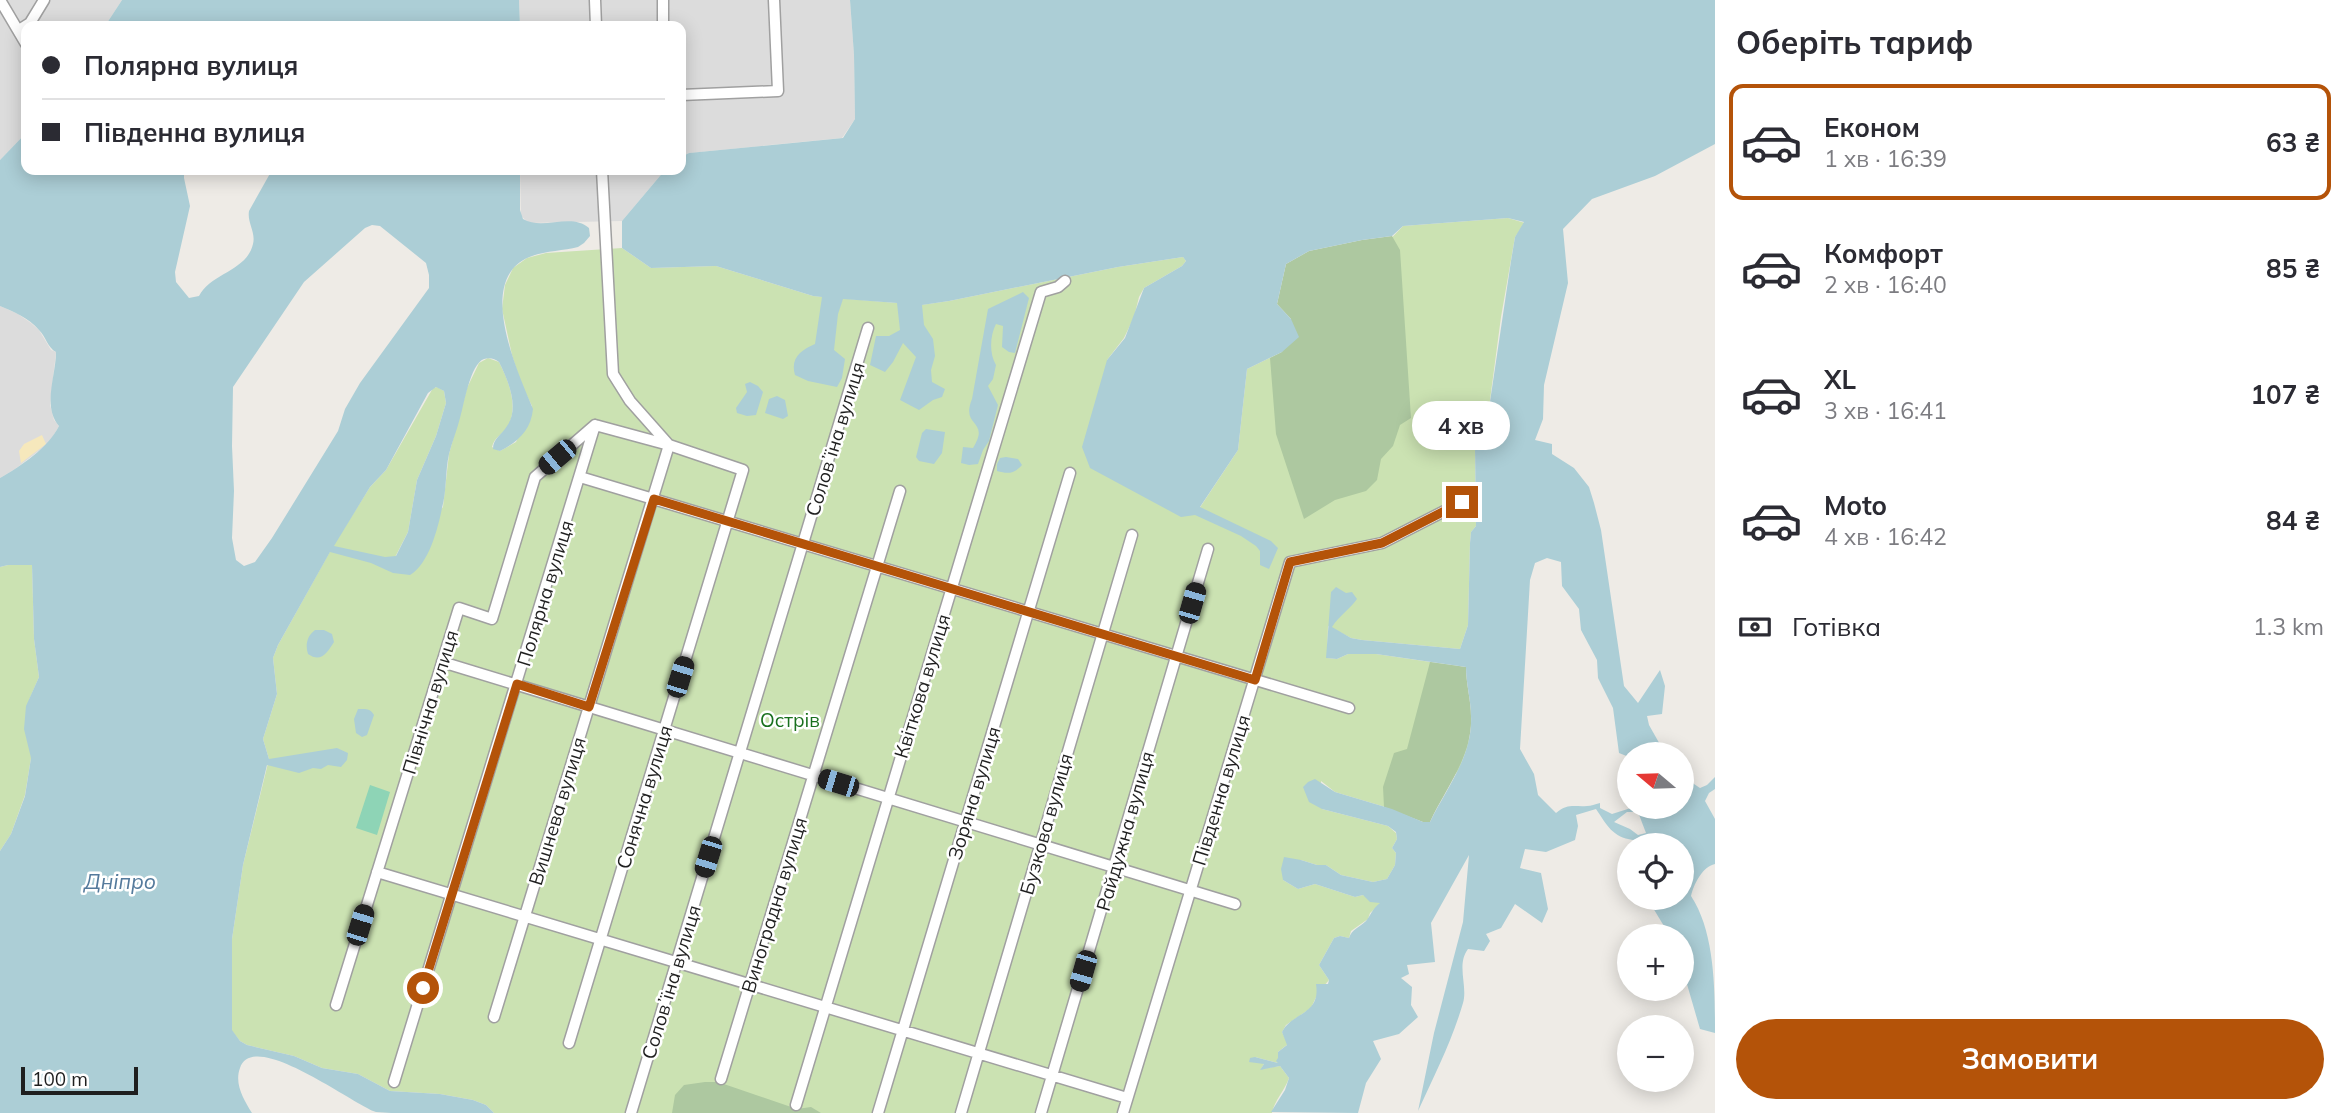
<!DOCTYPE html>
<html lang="uk">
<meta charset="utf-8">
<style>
body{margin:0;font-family:Mulish,sans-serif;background:#f7f7f7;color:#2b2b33;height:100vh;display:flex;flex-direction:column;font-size:26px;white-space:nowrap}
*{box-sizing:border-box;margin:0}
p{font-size:23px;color:#7c7c81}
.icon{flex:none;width:38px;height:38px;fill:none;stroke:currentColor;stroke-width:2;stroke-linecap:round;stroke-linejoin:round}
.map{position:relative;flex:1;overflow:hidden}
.side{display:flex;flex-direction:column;background:#fff;width:630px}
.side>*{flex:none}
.top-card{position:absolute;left:21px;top:21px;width:665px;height:154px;border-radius:14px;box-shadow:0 4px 18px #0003;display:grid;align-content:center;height:154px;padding:0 21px;background:#fff}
.needle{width:46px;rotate:289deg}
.fabs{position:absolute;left:1617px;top:742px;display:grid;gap:14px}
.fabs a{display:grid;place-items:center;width:77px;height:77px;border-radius:50%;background:#fff;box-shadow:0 4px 18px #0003;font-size:35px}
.scale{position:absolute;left:21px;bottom:18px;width:117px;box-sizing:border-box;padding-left:7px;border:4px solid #1f1f1f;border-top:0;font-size:19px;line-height:24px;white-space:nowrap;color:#1f1f1f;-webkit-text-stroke:5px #fff;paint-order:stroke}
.end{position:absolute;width:32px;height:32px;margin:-16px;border:9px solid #b45309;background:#fff;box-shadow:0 0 0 4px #fff}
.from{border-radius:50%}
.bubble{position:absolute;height:49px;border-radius:24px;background:#fff;box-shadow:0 4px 18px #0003;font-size:23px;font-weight:700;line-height:49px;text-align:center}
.car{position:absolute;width:21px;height:42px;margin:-21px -10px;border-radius:9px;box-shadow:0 0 5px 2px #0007;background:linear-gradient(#222 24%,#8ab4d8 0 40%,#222 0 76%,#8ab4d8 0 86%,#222 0)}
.top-card b{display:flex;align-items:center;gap:24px;height:66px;font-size:26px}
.top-card b+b{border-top:2px solid #e1e1e2}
.top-card i{width:18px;height:18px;background:#2b2b33}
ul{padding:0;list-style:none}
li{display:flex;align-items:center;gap:21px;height:116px;margin:0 14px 10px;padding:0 7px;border:4px solid transparent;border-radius:14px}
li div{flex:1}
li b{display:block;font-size:26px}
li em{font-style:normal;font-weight:700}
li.active{border-color:#b45309}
li>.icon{width:63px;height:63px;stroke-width:1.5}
h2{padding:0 21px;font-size:32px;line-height:84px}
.pay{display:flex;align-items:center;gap:18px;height:77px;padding:0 21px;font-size:26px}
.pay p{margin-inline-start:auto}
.primary-button{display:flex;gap:14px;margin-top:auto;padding:14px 21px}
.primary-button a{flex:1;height:80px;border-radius:42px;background:#b45309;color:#fff;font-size:28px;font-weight:700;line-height:80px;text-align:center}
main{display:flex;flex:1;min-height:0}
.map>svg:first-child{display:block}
.residential{fill:#dcdcdc}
.grass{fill:#cbe2b2}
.forest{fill:#adc8a0}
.sand{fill:#f6e8bc}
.pitch{fill:#8ed4b6}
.water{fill:#acced6;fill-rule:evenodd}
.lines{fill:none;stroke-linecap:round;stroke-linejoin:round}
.minor-casing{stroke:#a0a0a0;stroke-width:13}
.minor{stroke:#fff;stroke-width:10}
.route{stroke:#b45309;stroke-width:9}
.labels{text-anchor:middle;stroke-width:5;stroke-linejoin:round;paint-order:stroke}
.street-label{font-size:19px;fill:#1f1f1f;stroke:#fff}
.park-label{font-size:19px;fill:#19701d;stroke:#fff}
.water-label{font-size:21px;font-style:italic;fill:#547a9c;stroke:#fff}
</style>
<main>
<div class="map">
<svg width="1715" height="1113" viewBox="0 0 1715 1113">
<rect width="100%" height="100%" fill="#eeebe6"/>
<!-- residential -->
<path class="residential" d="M 0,0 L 122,0 L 105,26 L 26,26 L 26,133 L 0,160 Z
M 519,0 L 850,0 L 854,55 L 855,119 L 842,138 L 689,153 L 681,157 L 681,26 L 520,26 Z
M 520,170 L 665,170 L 622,221 L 529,223 L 521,216 Z
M 0,306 L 18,314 L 31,323 L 39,330 L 51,350 L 56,352 L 50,405 L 54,420 L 59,426 L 49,443 L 15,469 L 0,478 Z"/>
<!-- grass -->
<path class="grass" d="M 1508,218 L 1525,223 L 1515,237 L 1501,317 L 1488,415 L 1482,423 L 1483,433 L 1475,449 L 1476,526 L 1471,532 L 1470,543 L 1468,625 L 1460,649 L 1362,640 L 1351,638 L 1328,626 L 1327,658 L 1337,659 L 1348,654 L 1376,654 L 1458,666 L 1469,743 L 1459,770 L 1413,818 L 1392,809 L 1335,792 L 1321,781 L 1322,809 L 1388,826 L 1396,833 L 1397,839 L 1392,848 L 1396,853 L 1395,865 L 1387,879 L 1373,882 L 1341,875 L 1326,865 L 1317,865 L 1301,860 L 1283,880 L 1298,889 L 1315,884 L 1355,897 L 1363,895 L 1381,903 L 1370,913 L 1368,919 L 1351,931 L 1349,938 L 1340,936 L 1334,938 L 1319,965 L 1329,980 L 1318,993 L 1311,1008 L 1286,1025 L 1282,1032 L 1288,1044 L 1278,1052 L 1278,1059 L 1282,1064 L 1255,1057 L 1264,1064 L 1261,1069 L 1280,1066 L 1289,1078 C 1285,1090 1274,1101 1272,1113 L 494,1113 L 486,1105 L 473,1100 L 440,1094 L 390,1091 L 358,1074 L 322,1068 L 294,1056 L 247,1045 L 240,1041 L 232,1031 L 232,939 L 243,865 L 269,759 L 263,739 L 277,694 L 273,658 L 278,645 L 333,546 L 370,487 L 386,470 L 433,388 L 437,387 L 444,391 L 446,403 L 436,436 L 417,480 L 408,532 L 392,563 L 443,507 L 449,454 L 467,388 L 479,363 L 488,358 L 499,362 C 509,381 520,410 506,429 C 501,435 494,438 492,447 L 500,451 L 516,442 L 532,406 L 521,384 L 512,355 L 502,309 L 505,285 L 513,268 L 527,258 L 546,253 L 622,248 L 651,268 L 716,266 L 813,296 L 921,305 L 949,301 L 1118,267 L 1183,257 L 1186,261 L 1182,266 L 1144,288 L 1139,297 L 1134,317 L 1124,338 L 1107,360 L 1195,515 L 1238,450 L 1247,369 L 1282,352 L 1403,226 Z
M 8,565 L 32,565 L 34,639 L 39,677 L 29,700 L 31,758 L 25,795 L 11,834 L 0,851 L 0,567 Z"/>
<!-- forest -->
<path class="forest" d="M 1392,236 L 1400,250 L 1411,418 L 1400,425 L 1393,446 L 1381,459 L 1377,480 L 1366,491 L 1335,500 L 1304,519 L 1276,434 L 1270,358 L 1282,352 L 1291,319 L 1277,304 L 1286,264 L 1309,251 L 1362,240 Z
M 1430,662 L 1466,667 C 1466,684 1471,700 1471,716 C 1473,756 1446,787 1430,822 L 1423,822 L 1384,807 L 1383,787 L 1394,753 L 1407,749 Z
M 705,1082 L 718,1082 L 797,1109 L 811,1107 L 821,1113 L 672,1113 L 675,1095 L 684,1085 Z"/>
<!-- sand -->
<path class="sand" d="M 42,435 L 46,444 L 21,463 L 19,451 L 24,444 Z"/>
<!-- pitch -->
<path class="pitch" d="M 370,785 L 390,792 L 377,835 L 356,828 Z"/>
<!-- water -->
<path class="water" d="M 122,0 L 519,0 L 520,26 L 105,26 Z
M 850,0 L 1715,0 L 1715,144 L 1655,176 L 1592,199 L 1563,229 L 1568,283 L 1544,385 L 1543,419 L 1535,440 L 1552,444 L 1552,454 L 1574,468 L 1589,487 L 1594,503 L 1601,530 L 1624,686 L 1638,703 L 1660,670 L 1665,686 L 1662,714 L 1647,716 L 1649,725 L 1662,748 L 1655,754 L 1629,754 L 1629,757 L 1619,753 L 1613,708 L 1598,678 L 1597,660 L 1581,630 L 1579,609 L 1562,586 L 1561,562 L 1547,558 L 1535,563 L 1530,580 L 1520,749 L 1534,774 L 1538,795 L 1556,813 C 1568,803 1574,807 1587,806 C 1591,806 1595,804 1600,803 L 1600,808 L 1612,814 L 1634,807 L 1682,807 L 1682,781 L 1688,780 L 1700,788 L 1707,785 L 1715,777 L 1715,789 L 1709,793 L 1705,801 L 1715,819 L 1715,864 C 1702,867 1694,884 1691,896 C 1715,932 1715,990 1715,1033 L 1700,1029 L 1682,967 L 1682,936 L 1670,936 L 1647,898 L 1682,898 L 1682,845 L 1636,845 L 1633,840 C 1612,837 1607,825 1596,809 L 1576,815 L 1578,826 L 1575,840 L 1546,852 L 1525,849 L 1520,868 L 1541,873 L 1548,909 L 1542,923 L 1515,904 L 1501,928 L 1486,934 L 1490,941 L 1484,951 L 1468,949 C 1456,965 1468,986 1463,1003 C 1452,1041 1434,1076 1418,1111 L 1434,1033 L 1463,922 L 1469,855 L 1431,923 L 1435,962 L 1407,965 L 1409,974 L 1401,978 L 1412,987 L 1411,1005 L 1418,1017 L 1399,1034 L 1373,1041 L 1381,1059 L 1366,1083 L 1358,1113 L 1271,1112 L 1285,1090 L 1289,1078 L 1280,1066 L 1260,1070 L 1264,1064 L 1249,1062 L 1250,1058 L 1255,1057 L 1278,1063 L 1276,1061 L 1278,1058 L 1278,1052 L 1287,1045 L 1282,1032 C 1292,1012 1321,1015 1316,984 L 1328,984 L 1329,980 L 1319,965 L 1334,938 L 1340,936 L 1349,938 C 1352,929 1359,928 1366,921 C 1371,915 1372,909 1380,903 L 1370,902 L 1363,895 L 1355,897 L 1315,884 L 1298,889 L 1283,880 L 1281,869 L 1284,857 L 1301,860 L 1317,865 L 1326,865 L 1341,875 L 1373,882 L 1387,879 L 1395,865 L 1396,853 L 1392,848 L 1397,839 L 1396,832 L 1388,826 L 1322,809 L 1309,802 L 1303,787 L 1308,782 L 1315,779 L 1335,792 L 1392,809 L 1423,822 L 1430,822 C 1447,787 1473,756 1471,716 C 1471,700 1466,684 1466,667 L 1376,654 L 1348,654 L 1337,659 L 1326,658 L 1331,592 L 1336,587 L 1346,593 L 1352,592 L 1357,599 C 1349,610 1339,616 1332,627 L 1351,638 L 1362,640 L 1460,649 L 1468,625 L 1470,543 L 1471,532 L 1476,526 L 1475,448 L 1483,433 L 1482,423 L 1488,415 L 1511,261 L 1515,237 L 1524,222 L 1508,218 L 1403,226 L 1392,236 L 1362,240 L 1309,251 L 1286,264 L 1277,304 L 1291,319 L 1299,337 L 1282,352 L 1247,369 L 1238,450 L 1200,507 L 1271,541 L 1278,548 L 1269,569 L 1260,565 L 1260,551 L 1256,546 L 1241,536 L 1195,515 L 1181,517 L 1090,468 L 1082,447 L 1107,360 L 1125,338 L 1144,288 L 1182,266 L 1186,261 L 1183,257 L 1118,267 L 949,301 L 922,305 L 924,325 L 933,339 L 935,356 L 931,370 L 932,382 L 945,389 L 942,397 L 933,400 L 919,410 L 900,400 L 916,357 L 903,343 L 893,362 L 885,372 L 870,365 L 876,336 L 889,336 L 900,330 L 897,303 L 843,299 L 838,314 L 834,350 L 845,359 L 842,378 L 837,387 L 808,381 L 795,375 C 790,358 801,350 815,344 L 822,297 L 813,296 L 716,266 L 651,268 L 622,248 L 622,221 L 665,170 L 681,170 L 681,157 L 689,153 L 843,138 L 855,119 L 854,55 ZM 1627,812 L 1638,812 L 1646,833 L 1638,835 L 1630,829 L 1614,822 Z
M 26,133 L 26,170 L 184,170 L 184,178 L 190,206 L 175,272 L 176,282 L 189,298 L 199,296 C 211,273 247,271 253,244 C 256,232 247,223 249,211 L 272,170 L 520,170 L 520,210 L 523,219 C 543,231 571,212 589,228 L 590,236 L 584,243 L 578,247 C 562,251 540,251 525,259 C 477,285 518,372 533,409 C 531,430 518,442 500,451 L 493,449 C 493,438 502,435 507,426 C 520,408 508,380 499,362 C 495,359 490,357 484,359 C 470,364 464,405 460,418 C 457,430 452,442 449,454 C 445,472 447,490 442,508 C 438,528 429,564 410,575 L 393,573 L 371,563 L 330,552 L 278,645 L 273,658 L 277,694 L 263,739 L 269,759 L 337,748 L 348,753 L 347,760 L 341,767 L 328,765 L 321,769 L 313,768 L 299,773 L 267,765 L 243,865 L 232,939 L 232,1030 L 240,1041 L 247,1045 L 294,1056 L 322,1068 L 358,1074 L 390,1091 L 440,1094 L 473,1100 L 486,1105 L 494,1113 C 466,1113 437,1113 408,1113 C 398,1113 385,1113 376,1112 C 352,1104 253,1028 240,1068 C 234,1084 244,1100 252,1113 L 0,1113 L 0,851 L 11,834 L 25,796 L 31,758 L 24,729 L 26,706 L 39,677 L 34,639 L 32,565 L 8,565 L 0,567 L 0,478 C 21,466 48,448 59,426 C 42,406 56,376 56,352 C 48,348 46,337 39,330 C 29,318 14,312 0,306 L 0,160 ZM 372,225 L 380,226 L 426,263 L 429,275 L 429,288 L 360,383 L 345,409 L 338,431 L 272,538 L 255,562 L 244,566 L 236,560 L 232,538 L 234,491 L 232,446 L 233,387 L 304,282 L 365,228 ZM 436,387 L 444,391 L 446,403 L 436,436 L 417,480 L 408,532 L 396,556 L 385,557 L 334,546 L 370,487 L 386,470 L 428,393 Z
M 1023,292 L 1029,298 L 1015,353 L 1009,352 L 1002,347 L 1003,326 L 996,324 C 990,335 989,354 996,365 L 993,379 L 988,386 L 998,405 L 989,441 L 983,450 L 978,464 L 969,465 L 961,463 L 963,447 L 973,448 C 991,419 960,428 972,399 L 988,309 Z
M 750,382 L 758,386 L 763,392 L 756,415 L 747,416 L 737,413 L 736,408 L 747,392 L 745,384 Z
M 777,396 L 785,400 L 788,416 L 783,419 L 765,413 L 769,399 Z
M 926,429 L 945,432 L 942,453 L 934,464 L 919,461 L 916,457 L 922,433 Z
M 1006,457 L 1018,459 L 1022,465 C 1014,474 1008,474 997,471 L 997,464 L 1000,458 Z
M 315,630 L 324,630 L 332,634 L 334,642 C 327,653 321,663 308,654 C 305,645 307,636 315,630 Z
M 358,709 C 366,709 370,708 374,715 L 367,735 L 362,737 L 356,733 L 354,719 Z"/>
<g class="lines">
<defs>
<path id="minor" d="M 0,0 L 26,44
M 595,0 L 596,26
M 663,0 L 663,26
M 19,30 L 30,23 L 44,0
M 681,95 L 778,91 L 774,0
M 580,477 L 1349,708
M 442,662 L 1235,904
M 377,872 L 1127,1098
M 336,1005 L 459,608 L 492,619 L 535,477 L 595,425
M 494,1017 L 669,445 L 630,401 L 613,374 L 602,170
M 569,1043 L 743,470 L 669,445 L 595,425
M 721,1079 L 900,491
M 394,1082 L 595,425
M 796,1105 L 1041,292 L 1058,287 L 1065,281
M 631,1113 L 868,328
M 878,1113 L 1070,473
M 961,1113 L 1132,535
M 1041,1113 L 1208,549
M 1123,1113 L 1290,562 L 1382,543 L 1462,502"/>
</defs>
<!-- minor casing -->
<use href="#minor" class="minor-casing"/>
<!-- minor -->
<use href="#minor" class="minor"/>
</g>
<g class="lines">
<!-- route -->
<path class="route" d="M 423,988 L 517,684 L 589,707 L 654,499 L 1255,680 L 1290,562 L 1382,543 L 1462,502"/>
</g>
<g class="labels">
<!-- street labels -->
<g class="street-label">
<text transform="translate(835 439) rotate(-73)" y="7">Соловʼїна вулиця</text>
<text transform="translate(545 593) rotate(-73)" y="7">Полярна вулиця</text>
<text transform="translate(922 686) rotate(-73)" y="7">Квіткова вулиця</text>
<text transform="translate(430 702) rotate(-73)" y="7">Північна вулиця</text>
<text transform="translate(1221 790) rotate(-73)" y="7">Південна вулиця</text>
<text transform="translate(974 793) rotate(-73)" y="7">Зоряна вулиця</text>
<text transform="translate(644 797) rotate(-73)" y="7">Сонячна вулиця</text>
<text transform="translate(557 811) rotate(-73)" y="7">Вишнева вулиця</text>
<text transform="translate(1046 824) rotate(-74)" y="7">Бузкова вулиця</text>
<text transform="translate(1125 831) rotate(-74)" y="7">Райдужна вулиця</text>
<text transform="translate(774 905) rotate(-73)" y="7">Виноградна вулиця</text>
<text transform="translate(671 982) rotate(-73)" y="7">Соловʼїна вулиця</text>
</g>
<!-- park labels -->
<g class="park-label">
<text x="790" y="727">Острів</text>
</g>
<!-- water labels -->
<g class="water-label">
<text x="120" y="889">Дніпро</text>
</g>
</g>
</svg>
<div class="fabs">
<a><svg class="needle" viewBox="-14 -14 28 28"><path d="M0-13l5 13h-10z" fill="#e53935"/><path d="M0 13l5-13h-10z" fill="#7c7c81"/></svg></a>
<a><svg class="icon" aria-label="locate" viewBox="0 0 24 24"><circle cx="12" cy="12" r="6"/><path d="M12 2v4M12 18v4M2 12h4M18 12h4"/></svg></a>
<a>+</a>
<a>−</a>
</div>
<div class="scale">100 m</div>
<i class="end from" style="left:423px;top:988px"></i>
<i class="end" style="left:1462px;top:502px"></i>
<div class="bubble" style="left:1412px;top:401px;width:98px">4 хв</div>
<i class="car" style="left:557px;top:457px;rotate:230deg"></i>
<i class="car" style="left:1192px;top:603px;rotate:16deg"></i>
<i class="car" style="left:680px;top:677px;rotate:17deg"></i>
<i class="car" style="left:838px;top:783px;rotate:287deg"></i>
<i class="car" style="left:708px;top:857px;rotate:197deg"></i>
<i class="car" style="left:360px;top:925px;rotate:17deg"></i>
<i class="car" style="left:1083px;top:971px;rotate:196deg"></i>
<div class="top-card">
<b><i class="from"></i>Полярна вулиця</b>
<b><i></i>Південна вулиця</b>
</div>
</div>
<section class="side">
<h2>Оберіть тариф</h2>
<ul>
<li class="active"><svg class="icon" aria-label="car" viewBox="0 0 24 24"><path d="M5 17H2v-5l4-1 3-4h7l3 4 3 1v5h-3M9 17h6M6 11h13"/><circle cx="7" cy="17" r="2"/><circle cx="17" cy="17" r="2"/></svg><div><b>Економ</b><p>1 хв · 16:39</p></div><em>63 ₴</em></li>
<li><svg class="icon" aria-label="car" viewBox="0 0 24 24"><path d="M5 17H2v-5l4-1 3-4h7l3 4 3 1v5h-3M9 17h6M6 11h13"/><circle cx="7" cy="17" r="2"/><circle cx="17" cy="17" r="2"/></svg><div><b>Комфорт</b><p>2 хв · 16:40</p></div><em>85 ₴</em></li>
<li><svg class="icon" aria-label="car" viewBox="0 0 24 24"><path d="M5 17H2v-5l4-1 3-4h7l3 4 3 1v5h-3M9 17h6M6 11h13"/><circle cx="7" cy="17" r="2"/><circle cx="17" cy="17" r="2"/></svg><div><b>XL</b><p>3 хв · 16:41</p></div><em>107 ₴</em></li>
<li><svg class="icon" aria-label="car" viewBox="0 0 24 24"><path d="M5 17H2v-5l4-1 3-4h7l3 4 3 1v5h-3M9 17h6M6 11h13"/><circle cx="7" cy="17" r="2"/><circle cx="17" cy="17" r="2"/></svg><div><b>Moto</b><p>4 хв · 16:42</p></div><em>84 ₴</em></li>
</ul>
<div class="pay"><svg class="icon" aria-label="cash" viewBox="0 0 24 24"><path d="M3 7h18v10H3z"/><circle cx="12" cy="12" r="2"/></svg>Готівка<p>1.3 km</p></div>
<div class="primary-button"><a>Замовити</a></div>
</section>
</main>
